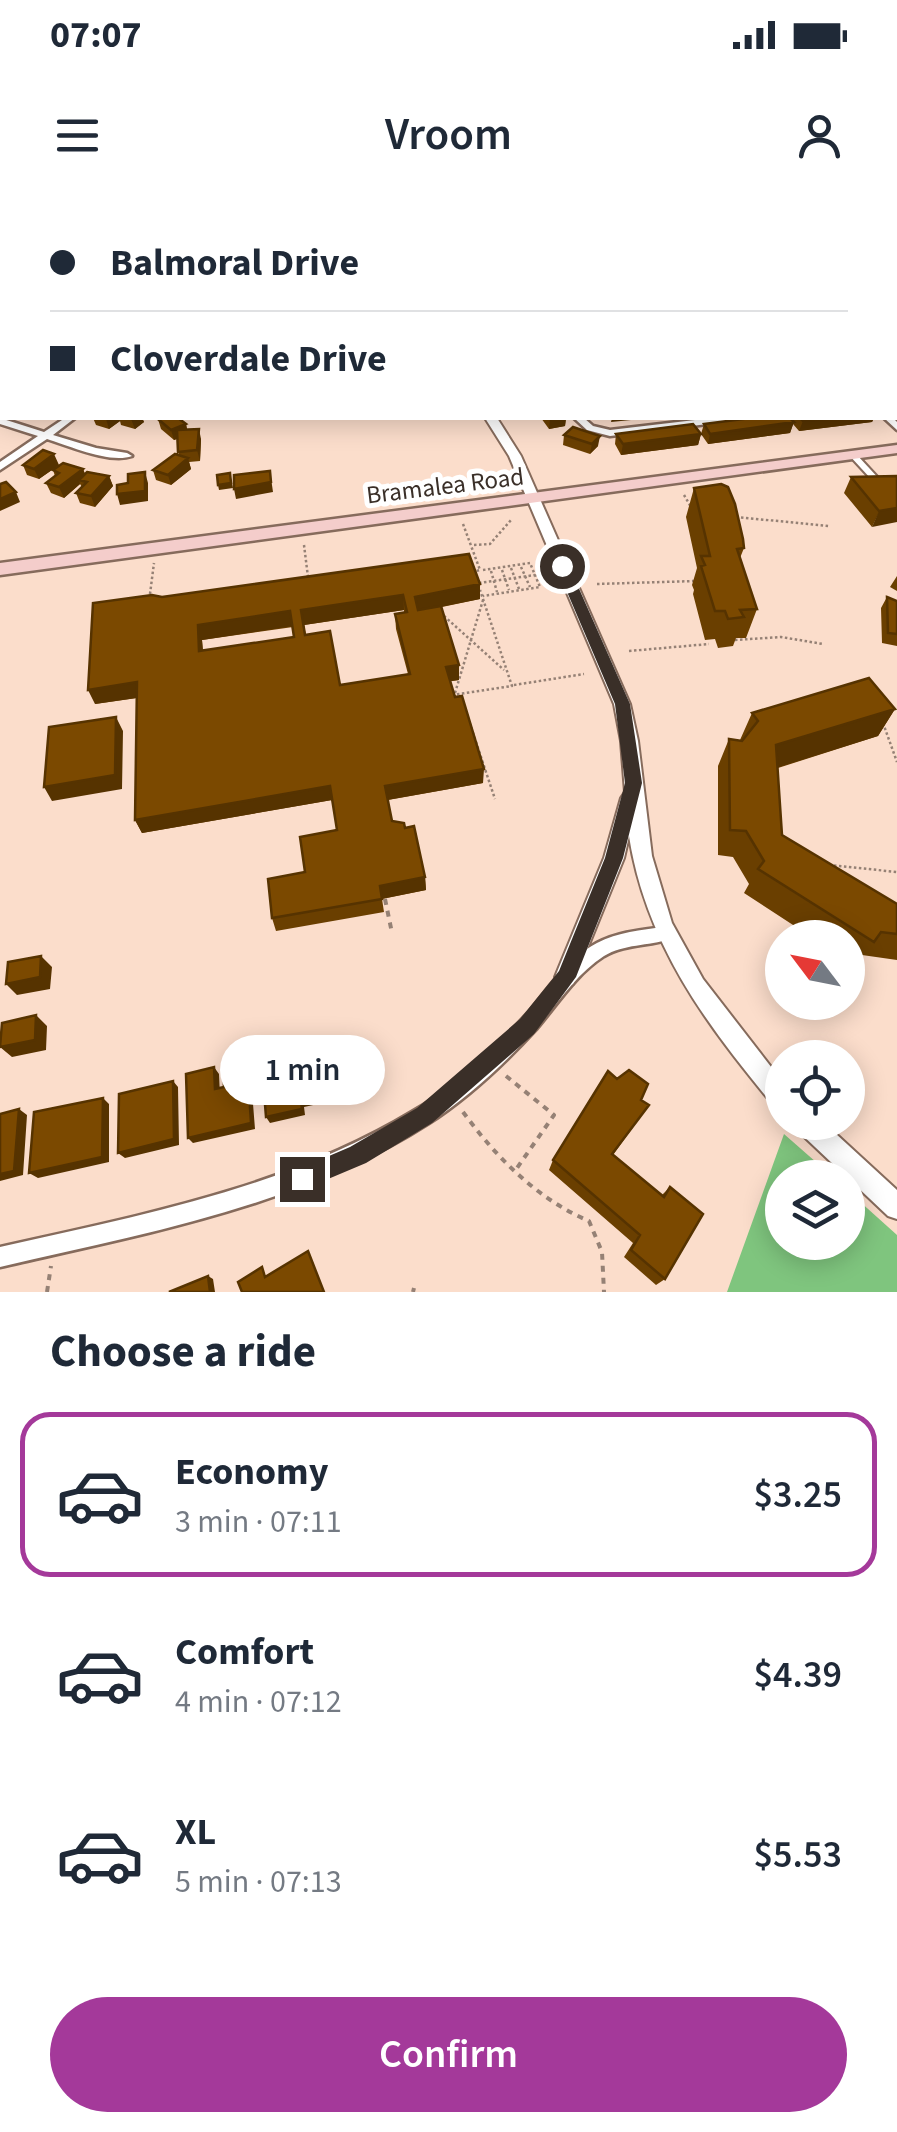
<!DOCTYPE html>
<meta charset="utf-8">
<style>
body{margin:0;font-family:"Source Sans 3",sans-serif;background:#f6f6f7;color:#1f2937;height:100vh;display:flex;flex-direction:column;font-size:38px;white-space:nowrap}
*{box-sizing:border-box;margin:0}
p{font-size:32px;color:#747a83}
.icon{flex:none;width:55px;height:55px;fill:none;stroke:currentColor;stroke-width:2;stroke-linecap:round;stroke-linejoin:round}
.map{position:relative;height:1092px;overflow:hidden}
.panel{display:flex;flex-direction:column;background:#fff;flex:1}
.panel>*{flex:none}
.guide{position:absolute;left:0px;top:0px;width:898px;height:220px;box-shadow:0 5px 25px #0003;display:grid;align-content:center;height:220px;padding:0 50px;background:#fff}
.needle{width:65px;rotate:302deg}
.controls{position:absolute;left:765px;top:720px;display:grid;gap:20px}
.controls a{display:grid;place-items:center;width:100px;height:100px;border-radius:50%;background:#fff;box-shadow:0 5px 25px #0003;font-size:50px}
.end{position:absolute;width:45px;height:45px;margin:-22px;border:12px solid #3a2f28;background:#fff;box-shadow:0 0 0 5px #fff}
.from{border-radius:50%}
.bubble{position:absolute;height:70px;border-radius:35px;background:#fff;box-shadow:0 5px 25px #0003;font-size:32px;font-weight:600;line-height:70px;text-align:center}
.guide b{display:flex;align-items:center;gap:35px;height:95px;font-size:38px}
.guide b+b{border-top:2px solid #e0e1e3}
.guide i{width:25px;height:25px;background:#1f2937}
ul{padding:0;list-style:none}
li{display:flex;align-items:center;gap:30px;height:165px;margin:0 20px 15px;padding:0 30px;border:5px solid transparent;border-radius:30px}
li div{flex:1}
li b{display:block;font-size:38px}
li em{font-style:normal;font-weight:600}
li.active{border-color:#a4399a}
li>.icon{width:90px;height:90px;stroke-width:1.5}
h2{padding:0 50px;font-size:45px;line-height:120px}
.button{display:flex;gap:20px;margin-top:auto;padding:20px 50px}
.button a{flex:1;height:115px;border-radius:60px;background:#a4399a;color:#fff;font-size:40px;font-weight:600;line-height:115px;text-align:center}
.status{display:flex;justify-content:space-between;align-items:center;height:70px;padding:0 50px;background:#fff;direction:ltr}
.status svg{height:28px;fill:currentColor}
header{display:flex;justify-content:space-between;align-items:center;height:130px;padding:0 50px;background:#fff;font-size:45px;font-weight:600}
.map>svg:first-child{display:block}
.green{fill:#7fc57e}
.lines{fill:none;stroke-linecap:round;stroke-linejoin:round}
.service-casing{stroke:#866b5c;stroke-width:10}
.minor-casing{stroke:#866b5c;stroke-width:5}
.tertiary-casing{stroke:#866b5c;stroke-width:4}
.secondary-casing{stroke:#866b5c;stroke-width:5}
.path-far1{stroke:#958175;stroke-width:2.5;stroke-dasharray:2.5 2.5;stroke-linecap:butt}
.path{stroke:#958175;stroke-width:4;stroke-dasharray:6 6;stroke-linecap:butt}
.service{stroke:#fff;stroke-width:6}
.minor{fill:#fff;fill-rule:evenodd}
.tertiary{fill:#fff;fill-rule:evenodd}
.secondary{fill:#f4cdcb;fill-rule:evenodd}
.wall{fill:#6a3f00;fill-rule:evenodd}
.shaded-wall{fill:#563300}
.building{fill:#7b4900;stroke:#563300;stroke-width:2.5;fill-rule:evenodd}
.route{fill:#3a2f28}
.labels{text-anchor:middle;stroke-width:10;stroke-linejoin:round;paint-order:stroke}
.far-street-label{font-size:25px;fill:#3a2f28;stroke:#fff}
</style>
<div class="status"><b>07:07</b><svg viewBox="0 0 49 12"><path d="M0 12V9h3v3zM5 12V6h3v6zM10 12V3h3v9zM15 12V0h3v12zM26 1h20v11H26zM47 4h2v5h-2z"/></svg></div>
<header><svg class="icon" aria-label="menu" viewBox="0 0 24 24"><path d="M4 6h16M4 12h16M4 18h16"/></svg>Vroom<svg class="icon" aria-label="person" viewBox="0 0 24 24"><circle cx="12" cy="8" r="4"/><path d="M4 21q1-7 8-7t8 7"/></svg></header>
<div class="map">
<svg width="897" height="1092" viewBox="0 0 897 1092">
<rect width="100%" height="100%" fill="#fbddcb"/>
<!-- green -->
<path class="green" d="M 784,934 L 833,977 L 782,978 L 782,1042 L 848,1042 L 848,991 L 897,1035 L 897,1092 L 727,1092 Z"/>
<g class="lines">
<defs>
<path id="service" d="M 853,255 L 877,281"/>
<path id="minor" d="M 362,0 L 371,0 L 373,2 L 365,2 Z
M 895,37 L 897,37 L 895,42 Z
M 0,63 L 2,63 L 2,68 L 0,68 Z
M 895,70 L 897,70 L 897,75 L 895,75 Z
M 0,86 L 2,86 L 2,91 L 0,91 Z
M 0,218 L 44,232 L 65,218 L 75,218 L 53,235 L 96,248 L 127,253 L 132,256 C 110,264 70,246 47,239 L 0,270 L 0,262 L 38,236 L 0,224 Z
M 574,218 L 584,218 L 593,226 L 610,230 L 712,218 L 737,218 L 732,221 L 610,236 L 587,230 Z
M 884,218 L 893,218 L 897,222 L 897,230 Z
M 664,727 L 670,729 L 672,734 L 670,739 C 648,746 624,744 604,756 C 576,774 558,803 537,828 C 505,863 469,897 429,923 C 300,1006 147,1033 0,1067 L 0,1047 C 142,1015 286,988 412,912 C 455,887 494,850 528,813 C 549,788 568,758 597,743 C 618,732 641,730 664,727 Z"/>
<path id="tertiary" d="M 186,0 L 196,0 L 197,2 L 188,2 Z
M 485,218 L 497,218 L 521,256 L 630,504 L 638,541 L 652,656 L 672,723 L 703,779 L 782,881 L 782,909 L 774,906 C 706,824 646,744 629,636 L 624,658 L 573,784 L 566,787 L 559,784 L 555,777 L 604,658 L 621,598 L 625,592 L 621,541 L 614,504 L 509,256 Z
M 793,922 L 823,922 L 897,990 L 897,1019 L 888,1016 L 797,930 Z"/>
<path id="secondary" d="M 897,245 L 897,253 L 0,375 L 0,363 Z"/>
</defs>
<!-- service casing -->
<use href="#service" class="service-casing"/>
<!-- minor casing -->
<use href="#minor" class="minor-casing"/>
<!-- tertiary casing -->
<use href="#tertiary" class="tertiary-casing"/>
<!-- secondary casing -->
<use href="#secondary" class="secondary-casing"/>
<!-- path-far1 -->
<path class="path-far1" d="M 627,0 L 634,2
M 138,2 L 145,0
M 684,295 L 691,307
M 736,317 L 829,326
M 463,324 L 480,370 L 476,371
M 304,345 L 308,377
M 474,345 L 490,344 L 511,320
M 521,367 L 530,387
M 511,368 L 519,389
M 483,370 L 530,363 L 540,387 L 483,396
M 502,370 L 509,390
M 491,371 L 497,392
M 479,383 L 535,375
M 597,384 L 695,381
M 150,394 L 154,363
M 444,416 L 504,470
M 735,440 L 781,437 L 823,444
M 629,451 L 709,444
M 514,485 L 584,474
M 455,493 L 483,400
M 452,495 L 512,486 L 480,390
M 468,518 L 495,599
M 883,523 L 897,562
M 829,665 L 897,672"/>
<!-- path -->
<path class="path" d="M 385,699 L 392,733
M 506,876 L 554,915 L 517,968
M 463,912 C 496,957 537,999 589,1021 L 602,1052 L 604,1092
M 47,1092 L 51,1066
M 413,1092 L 414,1088"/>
<!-- service -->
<use href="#service" class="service"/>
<!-- minor -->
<use href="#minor" class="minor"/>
<!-- tertiary -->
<use href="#tertiary" class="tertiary"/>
<!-- secondary -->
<use href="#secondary" class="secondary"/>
</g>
<!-- wall -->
<path class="wall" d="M 460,0 L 506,0 L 506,2 L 471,2 L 471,1 L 466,2 Z
M 558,0 L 607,0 L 608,2 L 562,2 Z
M 93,218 L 142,218 L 144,222 L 135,229 L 121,225 L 120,221 L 109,229 L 96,225 Z
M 541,218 L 566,218 L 565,226 L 549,229 Z
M 793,218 L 874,218 L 872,222 L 799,231 L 793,224 L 790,233 L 708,244 L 701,234 L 704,224 L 792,220 Z
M 158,219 L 186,224 L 187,230 L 201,239 L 200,261 L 189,262 L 191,269 L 171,285 L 156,280 L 153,270 L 179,255 L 177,239 L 174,240 L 161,229 Z
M 616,234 L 701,234 L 698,245 L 621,255 L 615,244 Z
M 564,235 L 598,246 L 590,254 L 563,245 Z
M 23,265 L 59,265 L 39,279 L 27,275 Z
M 83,269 L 85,274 L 109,276 L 113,286 L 95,307 L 80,303 L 76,293 L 82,287 L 80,284 L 64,298 L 51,293 L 46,283 L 55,276 L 53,270 Z
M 897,276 L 872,327 L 844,293 L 851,277 Z
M 694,288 L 744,348 L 740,358 L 757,409 L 746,438 L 736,438 L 733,446 L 718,448 L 715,439 L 705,440 L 693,394 L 694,390 L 692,385 L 697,368 L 686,317 Z
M 469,354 L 480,399 L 442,407 L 459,480 L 450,481 L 483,583 L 388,600 L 392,621 L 425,677 L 426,690 L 382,699 L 384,712 L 276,731 L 272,718 L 305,672 L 337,630 L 332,600 L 142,633 L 135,620 L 137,498 L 95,504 L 162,397 ZM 404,410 L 404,412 L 395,414 L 396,429 L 408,474 L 340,485 L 306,435 L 304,425 ZM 293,427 L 294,437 L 203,451 L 202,440 Z
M 897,376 L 897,391 L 890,387 Z
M 887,397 L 897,401 L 897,446 L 882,443 L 881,408 Z
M 895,509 L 878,536 L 778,568 L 782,635 L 897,704 L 897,760 L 862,755 L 854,764 L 848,760 L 848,738 L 813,738 L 744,693 L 749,684 L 733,657 L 718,655 L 718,566 L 729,539 L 740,540 L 752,513 Z
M 641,900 L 641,916 L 613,955 L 662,995 L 670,987 L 665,1079 L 656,1085 L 624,1057 L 633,1043 L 549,970 L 553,960 Z"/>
<!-- shaded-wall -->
<path class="shaded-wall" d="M 0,0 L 28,0 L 27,2 L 2,2 L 2,9 L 0,9 Z
M 29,0 L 49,0 L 49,2 L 29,2 Z
M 50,0 L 65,0 L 65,2 L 51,2 Z
M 743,0 L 757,0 L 754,2 L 742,2 Z
M 872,0 L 887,0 L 886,2 L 871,2 Z
M 108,218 L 118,218 L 120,221 L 109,229 L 106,219 Z
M 134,218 L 142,218 L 144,222 L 135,229 L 131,219 Z
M 557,218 L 566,218 L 565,226 L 549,229 L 550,219 Z
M 612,218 L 651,218 L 611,222 Z
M 833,218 L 874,218 L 872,222 L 799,231 L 803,221 Z
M 794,222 L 790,233 L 708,244 L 710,234 Z
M 186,224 L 188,234 L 174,240 L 171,230 Z
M 199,229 L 201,239 L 200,261 L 197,250 Z
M 701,234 L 698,245 L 621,255 L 623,244 Z
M 600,236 L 598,246 L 590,254 L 592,244 Z
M 54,254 L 59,265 L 39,279 L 34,269 Z
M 188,258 L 191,269 L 171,285 L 168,275 Z
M 83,269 L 87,279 L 79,280 L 80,284 L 64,298 L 59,287 Z
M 270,271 L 273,292 L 236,299 L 234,289 Z
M 145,272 L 148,283 L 148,301 L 120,305 L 117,294 Z
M 230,273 L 233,288 L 219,290 L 218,285 Z
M 109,276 L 113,286 L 95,307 L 91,296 Z
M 16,292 L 20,302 L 0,311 L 0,299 Z
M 897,308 L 897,322 L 872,327 L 879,311 Z
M 480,384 L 480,399 L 415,412 L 415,397 Z
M 403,395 L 404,410 L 304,425 L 301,410 Z
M 290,411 L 293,426 L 202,440 L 204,466 L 199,451 L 198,425 Z
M 459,465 L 459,480 L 446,482 L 446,467 Z
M 137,482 L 143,497 L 95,504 L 88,490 Z
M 895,509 L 878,536 L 763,572 L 776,545 Z
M 116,517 L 123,531 L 122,589 L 52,601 L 44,587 Z
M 484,569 L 483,583 L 387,600 L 385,586 Z
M 330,586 L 332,600 L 142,633 L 135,620 Z
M 425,677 L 426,690 L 381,699 L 380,686 Z
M 41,756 L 52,767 L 50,789 L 17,795 L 6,784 Z
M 36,815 L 47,826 L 46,850 L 12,857 L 0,847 Z
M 326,840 L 336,900 L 304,907 L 305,915 L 270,923 L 266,917 L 301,901 Z
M 247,860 L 250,866 L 255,929 L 193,943 L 188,938 Z
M 214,867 L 219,874 L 220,896 L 215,889 Z
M 173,881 L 178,887 L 179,945 L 125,958 L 118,953 Z
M 103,898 L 109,904 L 109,962 L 38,978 L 29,973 Z
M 19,909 L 27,915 L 23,975 L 0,981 L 0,974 Z
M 208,1076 L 213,1079 L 215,1092 L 210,1092 Z"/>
<!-- building -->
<path class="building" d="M 243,0 L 271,0 L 263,2 L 247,2 Z
M 415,0 L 450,0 L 444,2 L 421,2 Z
M 486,0 L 501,0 L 495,2 L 481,2 Z
M 581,0 L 607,0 L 609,1 L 605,2 L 583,2 L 579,1 Z
M 721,0 L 733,0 L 732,2 L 720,2 Z
M 808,0 L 819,0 L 825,2 L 803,1 Z
M 162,218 L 178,218 L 186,224 L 171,230 L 158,219 Z
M 751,218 L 790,218 L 794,222 L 710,234 L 704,224 Z
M 800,218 L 833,218 L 803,221 Z
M 693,224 L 701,234 L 623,244 L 616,234 Z
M 573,227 L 600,236 L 592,244 L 564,235 Z
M 199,229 L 197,250 L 178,252 L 177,230 Z
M 43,250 L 54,254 L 34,269 L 23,265 Z
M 175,254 L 188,258 L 168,275 L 153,270 Z
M 63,263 L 83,269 L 59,287 L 46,283 L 59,273 L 53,270 Z
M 270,271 L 271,282 L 234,289 L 234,275 Z
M 87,272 L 109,276 L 91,296 L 76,293 L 87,282 L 79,280 Z
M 145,272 L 145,291 L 117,294 L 117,285 L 128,283 L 128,274 Z
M 230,273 L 231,283 L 218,285 L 217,275 Z
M 897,276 L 897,308 L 879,311 L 851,277 Z
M 6,282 L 16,292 L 0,299 L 0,284 Z
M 721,284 L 728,287 L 735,304 L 743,339 L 744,348 L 737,349 L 757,409 L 740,410 L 744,417 L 728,419 L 725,411 L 715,411 L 701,366 L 705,365 L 701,356 L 710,356 L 694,288 Z
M 469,354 L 480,384 L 415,397 L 418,410 L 441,406 L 459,465 L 446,467 L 455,497 L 462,496 L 484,569 L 385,586 L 392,621 L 404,623 L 405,628 L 414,626 L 425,677 L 380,686 L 382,699 L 272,718 L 268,679 L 305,672 L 300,637 L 337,630 L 330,586 L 135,620 L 137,482 L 88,490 L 93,403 L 152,395 L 162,397 ZM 403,395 L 407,412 L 395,414 L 410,474 L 340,485 L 330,431 L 305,435 L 301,410 ZM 290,411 L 294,437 L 199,451 L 198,425 Z
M 887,397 L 897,401 L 897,434 L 888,433 Z
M 869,478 L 895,509 L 776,545 L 782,635 L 897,704 L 897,734 L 881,732 L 874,742 L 758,669 L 764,661 L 746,631 L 730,630 L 729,539 L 742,541 L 758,521 L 752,513 Z
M 116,517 L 115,575 L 44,587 L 49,527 Z
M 41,756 L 40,777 L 6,784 L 8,762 Z
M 36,815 L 35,840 L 0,847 L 2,823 Z
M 326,840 L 334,894 L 301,901 L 302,909 L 266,917 L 261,854 Z
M 247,860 L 251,923 L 188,938 L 186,874 L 214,867 L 215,889 L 224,887 L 223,865 Z
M 629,870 L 648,884 L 641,900 L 649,905 L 612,954 L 664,997 L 670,987 L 703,1014 L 665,1079 L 631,1050 L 640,1035 L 553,960 L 608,871 L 617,879 Z
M 173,881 L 174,939 L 118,953 L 119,894 Z
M 103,898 L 102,957 L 29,973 L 34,912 Z
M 19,909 L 14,971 L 0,974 L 0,914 Z
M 308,1051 L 324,1092 L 242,1092 L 238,1082 L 262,1067 L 265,1077 Z
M 208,1076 L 210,1092 L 169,1092 Z"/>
<!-- route -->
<path class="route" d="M 558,362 L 569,366 L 630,504 L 642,583 L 623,658 L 576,777 L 534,834 L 432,923 L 366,963 L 302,990 L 294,987 L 290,979 L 294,971 L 350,947 L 417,908 L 520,819 L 559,771 L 605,658 L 625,583 L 615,504 L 556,366 Z"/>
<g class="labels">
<!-- far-street labels -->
<g class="far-street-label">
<text transform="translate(445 285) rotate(-7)" y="9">Bramalea Road</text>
</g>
</g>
</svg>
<div class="controls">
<a><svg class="needle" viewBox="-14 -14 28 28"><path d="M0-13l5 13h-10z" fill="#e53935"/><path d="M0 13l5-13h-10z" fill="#747a83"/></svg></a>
<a><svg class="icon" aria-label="locate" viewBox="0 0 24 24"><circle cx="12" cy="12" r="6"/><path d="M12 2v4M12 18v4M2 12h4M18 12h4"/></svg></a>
<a><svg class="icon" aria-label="layers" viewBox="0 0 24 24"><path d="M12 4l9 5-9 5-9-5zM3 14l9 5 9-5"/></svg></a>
</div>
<i class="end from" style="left:562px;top:366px"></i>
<i class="end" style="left:302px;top:979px"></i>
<div class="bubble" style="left:220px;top:835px;width:165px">1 min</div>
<div class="guide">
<b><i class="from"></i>Balmoral Drive</b>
<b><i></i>Cloverdale Drive</b>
</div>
</div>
<section class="panel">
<h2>Choose a ride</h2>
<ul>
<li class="active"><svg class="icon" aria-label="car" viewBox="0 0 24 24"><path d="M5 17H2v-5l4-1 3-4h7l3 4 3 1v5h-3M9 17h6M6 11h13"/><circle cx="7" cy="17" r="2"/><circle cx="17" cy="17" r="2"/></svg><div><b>Economy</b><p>3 min · 07:11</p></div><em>$3.25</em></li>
<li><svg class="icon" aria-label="car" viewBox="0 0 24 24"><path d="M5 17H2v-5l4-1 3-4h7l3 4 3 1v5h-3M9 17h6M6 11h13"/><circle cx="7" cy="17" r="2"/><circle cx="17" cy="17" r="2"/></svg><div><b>Comfort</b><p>4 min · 07:12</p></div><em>$4.39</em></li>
<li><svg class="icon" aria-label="car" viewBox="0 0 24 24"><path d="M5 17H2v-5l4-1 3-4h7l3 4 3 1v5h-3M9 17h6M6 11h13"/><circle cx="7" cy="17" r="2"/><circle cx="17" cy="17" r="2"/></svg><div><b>XL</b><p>5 min · 07:13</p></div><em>$5.53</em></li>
</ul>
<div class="button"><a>Confirm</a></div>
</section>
